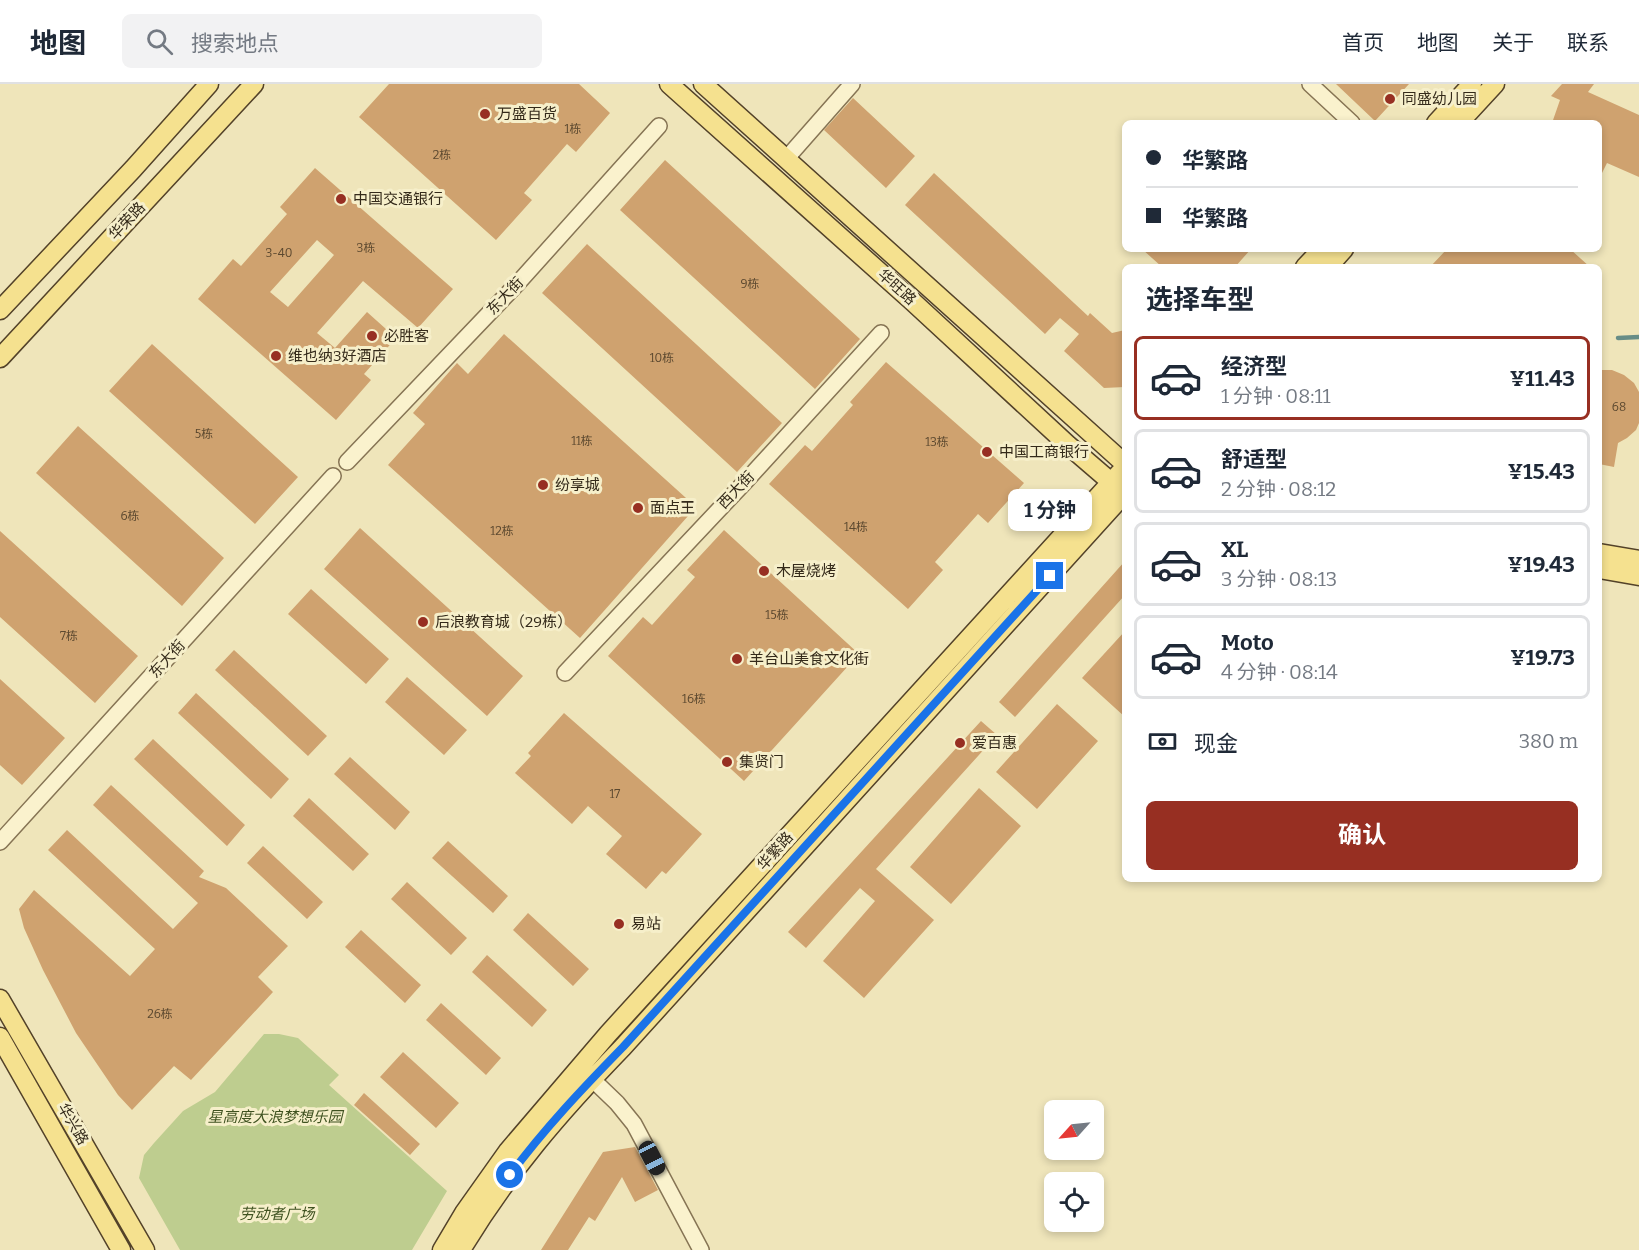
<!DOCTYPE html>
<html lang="zh">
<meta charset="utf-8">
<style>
body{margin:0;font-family:Bitter,"Noto Sans SC",serif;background:#f2f2f3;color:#1f2937;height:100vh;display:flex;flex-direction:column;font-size:22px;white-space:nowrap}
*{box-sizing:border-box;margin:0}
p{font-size:20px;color:#747a83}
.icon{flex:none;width:33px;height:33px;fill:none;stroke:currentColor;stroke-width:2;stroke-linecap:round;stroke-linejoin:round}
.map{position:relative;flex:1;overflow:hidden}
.drawer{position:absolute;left:1122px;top:180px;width:480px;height:618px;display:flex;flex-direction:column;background:#fff;border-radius:9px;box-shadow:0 3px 9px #0003}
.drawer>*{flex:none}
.guide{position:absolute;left:1122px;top:36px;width:480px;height:132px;border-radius:9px;box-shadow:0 3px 9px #0003;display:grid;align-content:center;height:132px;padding:0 24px;background:#fff}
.needle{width:39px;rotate:243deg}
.controls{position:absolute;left:1044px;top:1016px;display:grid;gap:12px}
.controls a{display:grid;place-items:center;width:60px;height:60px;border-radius:9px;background:#fff;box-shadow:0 3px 9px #0003;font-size:30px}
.end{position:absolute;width:27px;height:27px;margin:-14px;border:8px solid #1a73e8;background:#fff;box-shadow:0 0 0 3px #fff}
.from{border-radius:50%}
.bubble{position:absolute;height:42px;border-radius:9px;background:#fff;box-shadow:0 3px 9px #0003;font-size:20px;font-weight:700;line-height:42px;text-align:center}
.car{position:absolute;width:18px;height:36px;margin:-18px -9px;border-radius:8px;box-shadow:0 0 4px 2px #0007;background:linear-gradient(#222 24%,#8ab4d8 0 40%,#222 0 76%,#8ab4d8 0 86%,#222 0)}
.guide b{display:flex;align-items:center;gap:21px;height:57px;font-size:22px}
.guide b+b{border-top:2px solid #e0e1e3}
.guide i{width:15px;height:15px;background:#1f2937}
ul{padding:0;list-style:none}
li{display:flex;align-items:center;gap:18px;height:84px;margin:0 12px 9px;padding:0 12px;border:3px solid #e0e1e3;border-radius:9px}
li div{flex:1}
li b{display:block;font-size:22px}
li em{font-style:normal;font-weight:700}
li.current{border-color:#972f22}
li>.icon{width:54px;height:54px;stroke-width:1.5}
h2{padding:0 24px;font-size:27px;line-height:72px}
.pay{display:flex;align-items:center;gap:15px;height:66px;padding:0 24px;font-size:22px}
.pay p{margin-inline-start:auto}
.primary-button{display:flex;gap:12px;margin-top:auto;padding:12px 24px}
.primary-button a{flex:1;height:69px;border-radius:9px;background:#972f22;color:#fff;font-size:24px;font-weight:700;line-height:69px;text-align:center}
header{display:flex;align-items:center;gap:36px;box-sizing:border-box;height:84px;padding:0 30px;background:#fff;border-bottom:2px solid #e0e1e3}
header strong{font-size:28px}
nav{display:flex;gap:33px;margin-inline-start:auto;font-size:21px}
.search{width:420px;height:54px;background:#f2f2f3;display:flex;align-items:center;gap:15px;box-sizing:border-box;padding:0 21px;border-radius:9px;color:#747a83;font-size:22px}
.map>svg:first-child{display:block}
.green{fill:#becd8f}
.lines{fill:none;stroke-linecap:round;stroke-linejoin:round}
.stream{stroke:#678d87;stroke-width:4.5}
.building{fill:#cfa26f;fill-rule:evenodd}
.minor-casing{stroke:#867454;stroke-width:18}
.major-casing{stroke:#534229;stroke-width:21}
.minor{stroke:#faf2cd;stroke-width:15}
.major{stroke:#f5e18f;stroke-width:18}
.route{stroke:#1a73e8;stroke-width:8}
.poi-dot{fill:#972f22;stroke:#f6efca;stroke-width:2}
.labels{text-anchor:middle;stroke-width:6;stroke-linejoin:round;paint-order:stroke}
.number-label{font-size:12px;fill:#5b482f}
.poi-label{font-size:15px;fill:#342a1a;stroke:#f6efca;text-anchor:start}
.street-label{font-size:15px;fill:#342a1a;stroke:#f6efca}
.park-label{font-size:15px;font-style:italic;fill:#3f5220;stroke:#f6efca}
</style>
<header>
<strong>地图</strong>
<div class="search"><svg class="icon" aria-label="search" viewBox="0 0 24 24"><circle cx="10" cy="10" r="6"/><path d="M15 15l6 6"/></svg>搜索地点</div>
<nav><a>首页</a><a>地图</a><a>关于</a><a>联系</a></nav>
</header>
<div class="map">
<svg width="1639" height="1166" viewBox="0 0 1639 1166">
<rect width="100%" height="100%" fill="#efe5ba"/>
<!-- green -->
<path class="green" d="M 264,950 L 279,950 L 298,954 L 339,991 L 329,1001 L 447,1107 L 412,1166 L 180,1166 L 139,1094 L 144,1071 L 154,1059 L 183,1027 L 215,1008 Z"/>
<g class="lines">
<!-- stream -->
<path class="stream" d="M 1618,254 L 1639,253"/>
</g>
<!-- building -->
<path class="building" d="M 389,0 L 579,0 L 610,29 L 576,68 L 567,60 L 524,109 L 532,116 L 496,156 L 359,33 Z
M 1336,0 L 1409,0 L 1375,37 Z
M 1562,0 L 1594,0 L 1588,8 L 1639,31 L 1639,93 L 1607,79 L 1599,95 L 1599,39 L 1552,39 L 1560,16 L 1551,12 Z
M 853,14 L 915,72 L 886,104 L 824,46 Z
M 665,76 L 860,255 L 815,305 L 620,126 Z
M 315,84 L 453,205 L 418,244 L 363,197 L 317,249 L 335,264 L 367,228 L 396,254 L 364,290 L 371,296 L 336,336 L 198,215 L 233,175 L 241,182 L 287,130 L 280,123 ZM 317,156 L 334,171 L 288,223 L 270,208 Z
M 934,89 L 1088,232 L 1090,229 L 1112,249 L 1125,246 L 1125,303 L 1104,304 L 1064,267 L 1079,250 L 1060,234 L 1045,250 L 905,121 Z
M 587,160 L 782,339 L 737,388 L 542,209 Z
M 1142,165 L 1251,165 L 1235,183 L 1162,183 Z
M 1447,165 L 1570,165 L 1590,183 L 1430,183 Z
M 504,250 L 696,423 L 580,554 L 388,381 L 425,340 L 413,329 L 457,279 L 468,290 Z
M 152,260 L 298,393 L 255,440 L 109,307 Z
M 886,278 L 1024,399 L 988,439 L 978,430 L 935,478 L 943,486 L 908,525 L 769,400 L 805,361 L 812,367 L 853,321 L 850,318 Z
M 1599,286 L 1612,286 L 1624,291 L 1634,299 L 1639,308 L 1639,339 L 1636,346 L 1627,354 L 1618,359 L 1614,383 L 1599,380 Z
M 78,342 L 224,474 L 182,522 L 36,389 Z
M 360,444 L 523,592 L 487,632 L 324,485 Z
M 724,446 L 859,570 L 744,697 L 608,572 L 643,533 L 652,541 L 695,493 L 687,486 Z
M 0,447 L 138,572 L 95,619 L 0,533 Z
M 1125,477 L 1125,511 L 1015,633 L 999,618 Z
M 311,505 L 389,575 L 366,600 L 288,530 Z
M 1125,547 L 1125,633 L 1082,594 Z
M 234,566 L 327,652 L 308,672 L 215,586 Z
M 407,593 L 467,646 L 444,671 L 385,618 Z
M 0,595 L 65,654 L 22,701 L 0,681 Z
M 196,609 L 289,695 L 271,715 L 178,629 Z
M 1057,620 L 1098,657 L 1037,725 L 996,688 Z
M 564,629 L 702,750 L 666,790 L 662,787 L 646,805 L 606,770 L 622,752 L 588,722 L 572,740 L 515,689 L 531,672 L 528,669 Z
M 981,637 L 997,651 L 876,785 L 934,836 L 864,914 L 823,877 L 875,817 L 860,804 L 806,864 L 788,848 Z
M 153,655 L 245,741 L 227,762 L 134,675 Z
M 350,673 L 410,728 L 395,746 L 334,690 Z
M 111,701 L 204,787 L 199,793 L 226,804 L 288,862 L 258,893 L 273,908 L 191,996 L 174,982 L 132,1026 L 118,1011 L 76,949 L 43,886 L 24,844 L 19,825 L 34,806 L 130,892 L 155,865 L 48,766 L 67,746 L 173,845 L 198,819 L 93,721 Z
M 979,704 L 1021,742 L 951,820 L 910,783 Z
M 309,714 L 369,770 L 353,787 L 293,732 Z
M 448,757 L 508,812 L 493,829 L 432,774 Z
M 263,762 L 323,818 L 307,835 L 247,779 Z
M 407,798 L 467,854 L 451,871 L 391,815 Z
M 528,829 L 589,885 L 573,902 L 513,846 Z
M 361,846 L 421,901 L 405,919 L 345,863 Z
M 487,871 L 547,926 L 532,943 L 472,888 Z
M 441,919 L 501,974 L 486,991 L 426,936 Z
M 403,968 L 459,1019 L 436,1044 L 380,993 Z
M 364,1009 L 420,1060 L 410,1071 L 354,1021 Z
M 635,1063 L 658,1106 L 635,1118 L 622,1093 L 595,1137 L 589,1133 L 568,1166 L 541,1166 L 603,1068 Z"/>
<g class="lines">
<defs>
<path id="minor" d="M 1310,0 L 1352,39
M 786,75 L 852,0
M 347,378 L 518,199 L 659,42
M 565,589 L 744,399 L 881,249
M 0,758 L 333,392
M 592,995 L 617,1019 L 634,1040 L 701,1166"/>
<path id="major" d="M 669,0 L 912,217 L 1068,361 L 1111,398 L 1122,404
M 703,0 L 1125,380
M 1436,39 L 1472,0
M 1459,39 L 1495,0
M 1305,183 L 1322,165
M 1328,183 L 1344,165
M 0,226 L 133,85 L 209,0
M 0,274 L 254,0
M 1599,469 L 1639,476
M 1599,485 L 1639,492
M 0,915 L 145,1166
M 0,953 L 121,1166
M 442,1166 L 464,1129 L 508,1067 L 608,950 L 1125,383
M 461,1166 C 508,1088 560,1028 623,963 L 1125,409"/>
</defs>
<!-- minor casing -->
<use href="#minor" class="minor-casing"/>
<!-- major casing -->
<use href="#major" class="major-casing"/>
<!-- minor -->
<use href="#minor" class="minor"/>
<!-- major -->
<use href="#major" class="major"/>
</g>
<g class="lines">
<!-- route -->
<path class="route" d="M 510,1091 C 544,1045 583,1004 623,963 L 1050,492"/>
</g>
<!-- markers -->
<g class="poi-dot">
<circle cx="1390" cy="15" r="6"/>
<circle cx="485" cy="30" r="6"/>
<circle cx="341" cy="115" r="6"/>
<circle cx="372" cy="252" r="6"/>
<circle cx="276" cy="272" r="6"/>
<circle cx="987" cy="368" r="6"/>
<circle cx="543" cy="401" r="6"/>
<circle cx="638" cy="424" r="6"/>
<circle cx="764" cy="487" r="6"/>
<circle cx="423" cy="538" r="6"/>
<circle cx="737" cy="575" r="6"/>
<circle cx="960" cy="659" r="6"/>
<circle cx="727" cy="678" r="6"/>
<circle cx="619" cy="840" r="6"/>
</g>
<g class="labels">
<!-- number labels -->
<g class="number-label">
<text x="573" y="49">1栋</text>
<text x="442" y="75">2栋</text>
<text x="366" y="168">3栋</text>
<text x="279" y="173">3-40</text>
<text x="750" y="204">9栋</text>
<text x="662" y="278">10栋</text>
<text x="1619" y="327">68</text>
<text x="204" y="354">5栋</text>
<text x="582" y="361">11栋</text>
<text x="937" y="362">13栋</text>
<text x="130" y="436">6栋</text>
<text x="856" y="447">14栋</text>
<text x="502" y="451">12栋</text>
<text x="777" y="535">15栋</text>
<text x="69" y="556">7栋</text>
<text x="694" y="619">16栋</text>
<text x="615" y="714">17</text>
<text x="160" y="934">26栋</text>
</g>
<!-- poi labels -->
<g class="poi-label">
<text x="1402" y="20">同盛幼儿园</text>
<text x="497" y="35">万盛百货</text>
<text x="353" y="120">中国交通银行</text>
<text x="384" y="257">必胜客</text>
<text x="288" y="277">维也纳3好酒店</text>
<text x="999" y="373">中国工商银行</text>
<text x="555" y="406">纷享城</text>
<text x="650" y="429">面点王</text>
<text x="776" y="492">木屋烧烤</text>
<text x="435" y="543">后浪教育城（29栋）</text>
<text x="749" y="580">羊台山美食文化街</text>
<text x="972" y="664">爱百惠</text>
<text x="739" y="683">集贤门</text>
<text x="631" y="845">易站</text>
</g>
<!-- street labels -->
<g class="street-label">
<text transform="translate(127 137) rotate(-47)" y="5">华荣路</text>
<text transform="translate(897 203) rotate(42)" y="5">华旺路</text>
<text transform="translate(505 212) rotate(-46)" y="5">东大街</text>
<text transform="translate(736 406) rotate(-46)" y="5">西大街</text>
<text transform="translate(167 575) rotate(-48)" y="5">东大街</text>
<text transform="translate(775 767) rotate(-48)" y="5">华繁路</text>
<text transform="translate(73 1040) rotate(60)" y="5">华兴路</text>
</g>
<!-- park labels -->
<g class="park-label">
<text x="275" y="1038">星高度大浪梦想乐园</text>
<text x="277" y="1135">劳动者广场</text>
</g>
</g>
</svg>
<div class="controls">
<a><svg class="needle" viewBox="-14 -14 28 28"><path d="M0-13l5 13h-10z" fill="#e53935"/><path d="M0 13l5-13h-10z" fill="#747a83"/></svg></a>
<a><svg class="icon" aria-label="locate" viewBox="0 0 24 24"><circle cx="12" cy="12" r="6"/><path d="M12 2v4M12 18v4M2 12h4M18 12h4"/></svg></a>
</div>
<i class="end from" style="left:510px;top:1091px"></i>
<i class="end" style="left:1050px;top:492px"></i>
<div class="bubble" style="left:1008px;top:405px;width:84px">1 分钟</div>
<i class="car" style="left:652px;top:1074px;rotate:153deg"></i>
<div class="guide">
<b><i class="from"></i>华繁路</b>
<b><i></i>华繁路</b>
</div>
<section class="drawer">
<h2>选择车型</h2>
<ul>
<li class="current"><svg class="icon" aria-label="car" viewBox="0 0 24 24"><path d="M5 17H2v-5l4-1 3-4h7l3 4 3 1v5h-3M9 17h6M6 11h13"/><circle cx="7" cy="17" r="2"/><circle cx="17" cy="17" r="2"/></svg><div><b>经济型</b><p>1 分钟 · 08:11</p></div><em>¥11.43</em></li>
<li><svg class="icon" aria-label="car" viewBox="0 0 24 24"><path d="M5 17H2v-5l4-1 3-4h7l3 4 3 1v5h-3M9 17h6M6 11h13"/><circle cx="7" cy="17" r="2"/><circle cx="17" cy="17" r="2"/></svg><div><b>舒适型</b><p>2 分钟 · 08:12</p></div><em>¥15.43</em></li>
<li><svg class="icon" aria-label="car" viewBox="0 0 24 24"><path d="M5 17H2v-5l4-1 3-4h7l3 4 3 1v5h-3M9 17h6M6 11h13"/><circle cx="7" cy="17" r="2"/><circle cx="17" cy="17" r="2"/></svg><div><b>XL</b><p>3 分钟 · 08:13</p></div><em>¥19.43</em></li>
<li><svg class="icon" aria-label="car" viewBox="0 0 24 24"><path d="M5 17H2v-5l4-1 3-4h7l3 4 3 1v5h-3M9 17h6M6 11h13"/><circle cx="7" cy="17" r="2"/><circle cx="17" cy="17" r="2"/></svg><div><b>Moto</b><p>4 分钟 · 08:14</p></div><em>¥19.73</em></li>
</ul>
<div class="pay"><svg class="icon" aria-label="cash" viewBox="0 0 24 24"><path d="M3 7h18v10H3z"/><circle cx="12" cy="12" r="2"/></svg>现金<p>380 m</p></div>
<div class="primary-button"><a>确认</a></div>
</section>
</div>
